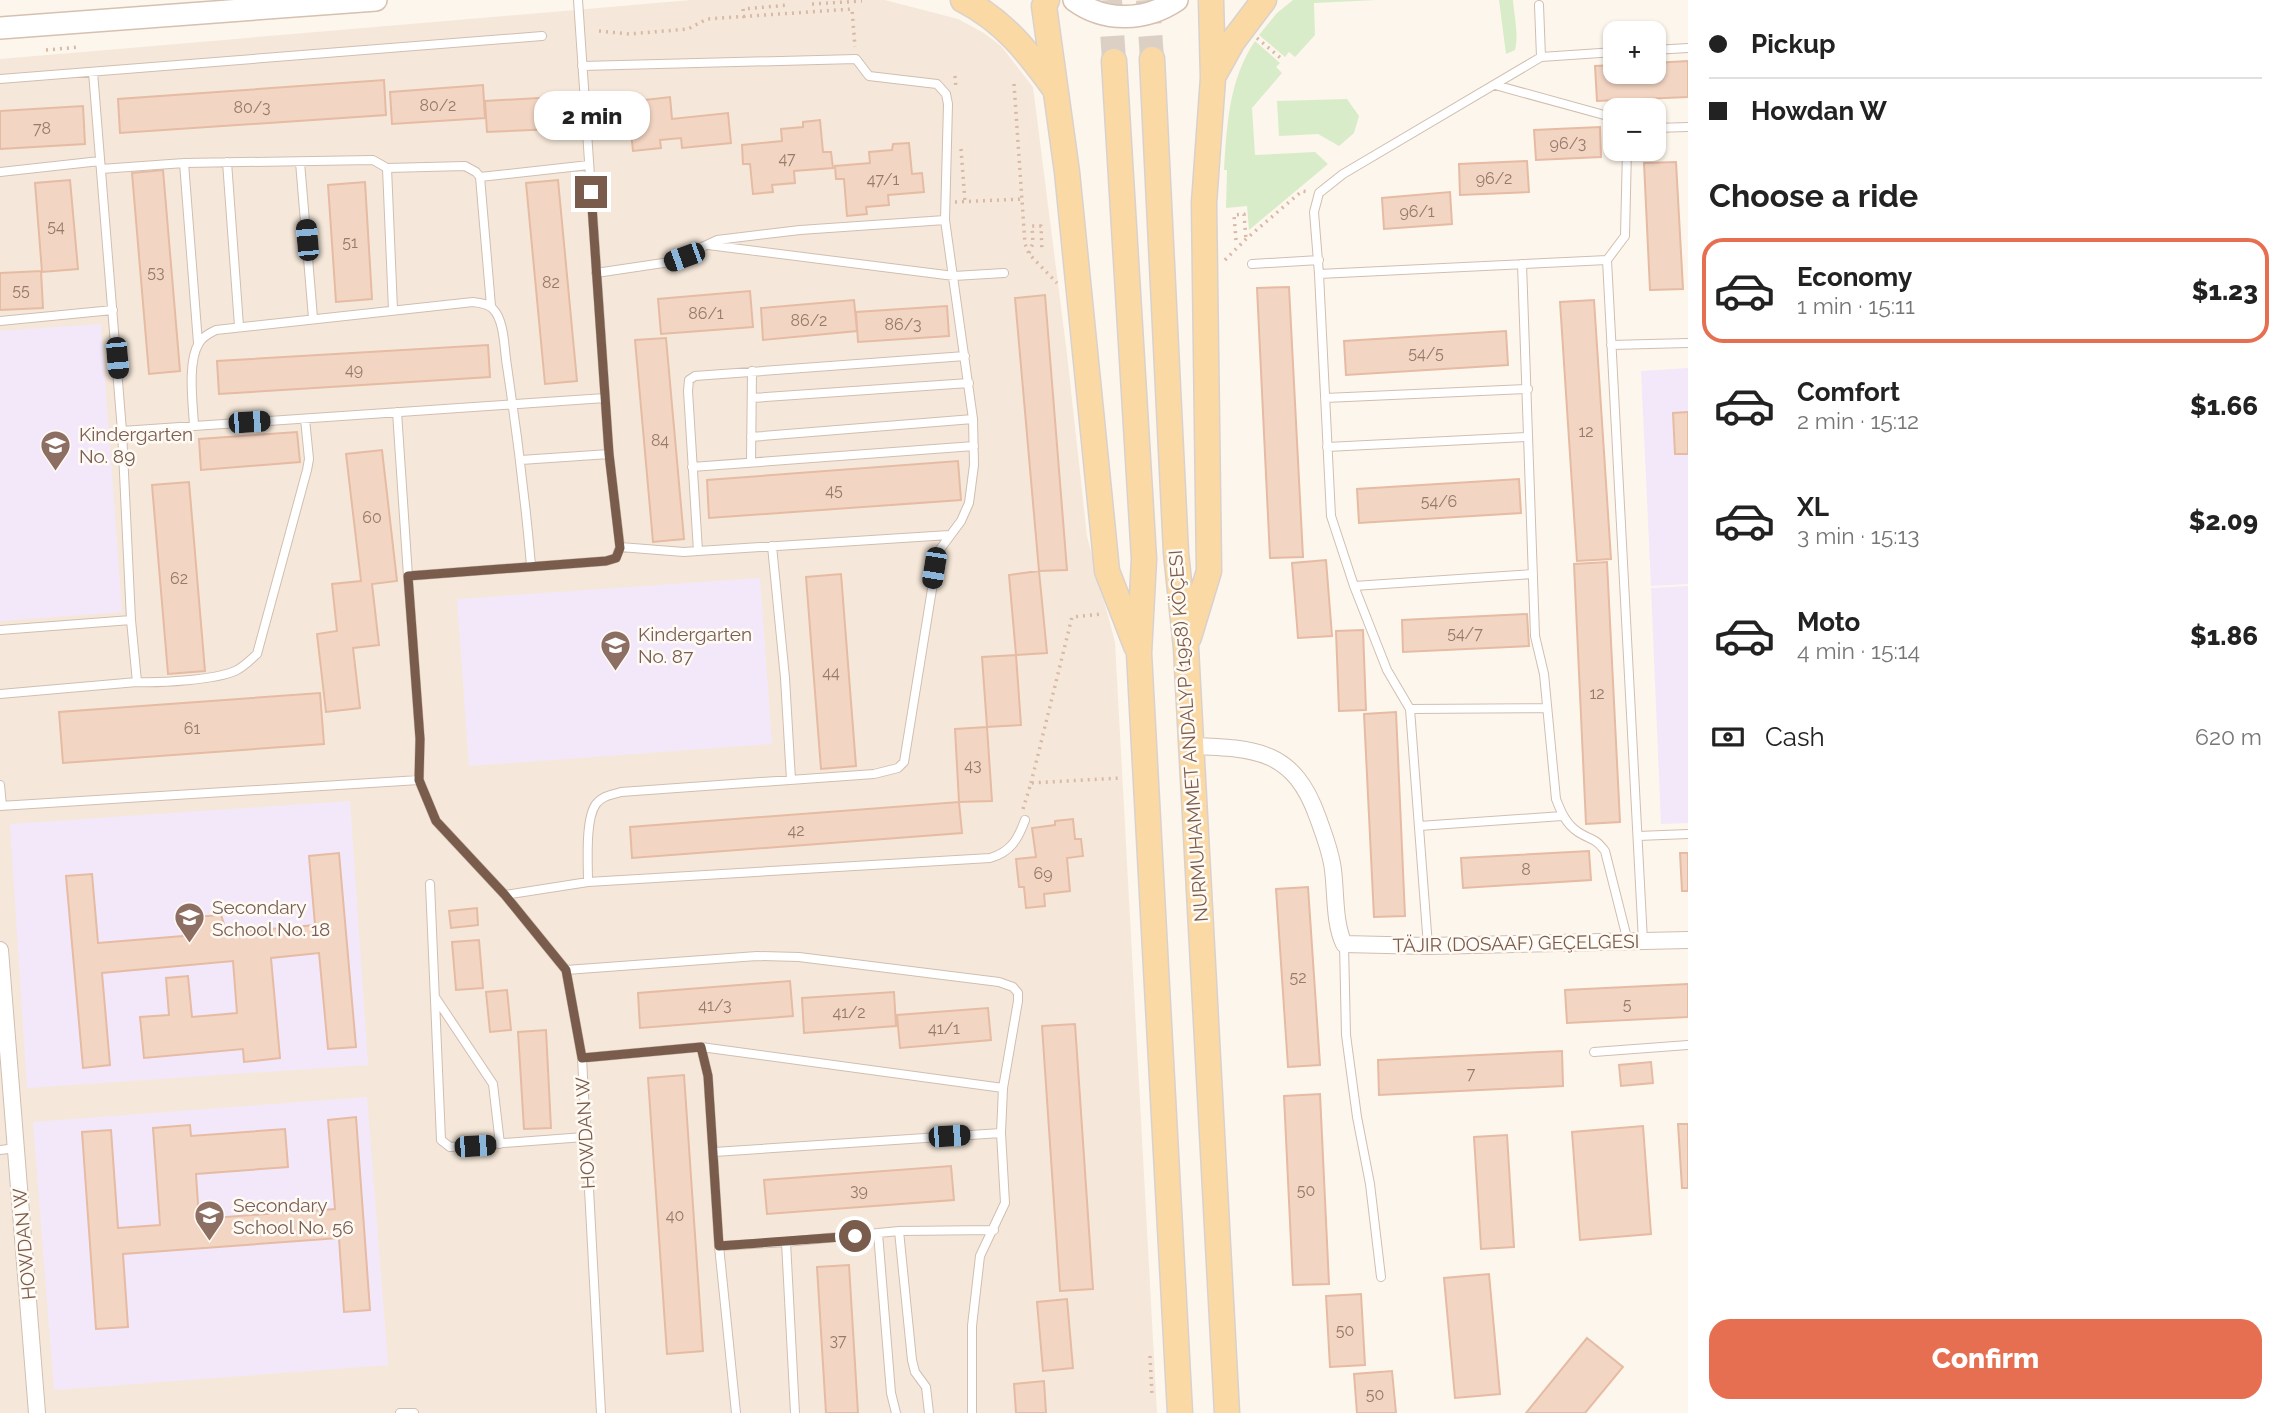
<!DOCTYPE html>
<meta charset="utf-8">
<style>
body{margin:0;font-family:Raleway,sans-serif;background:#f6f6f6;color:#222;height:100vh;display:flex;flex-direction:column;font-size:26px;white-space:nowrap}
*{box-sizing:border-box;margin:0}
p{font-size:23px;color:#767676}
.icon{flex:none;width:38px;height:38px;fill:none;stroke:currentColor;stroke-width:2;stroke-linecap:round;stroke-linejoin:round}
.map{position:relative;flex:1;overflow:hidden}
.details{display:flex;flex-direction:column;background:#fff;width:595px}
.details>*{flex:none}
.guide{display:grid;align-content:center;height:154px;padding:0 21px;background:#fff}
.buttons{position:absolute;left:1603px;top:21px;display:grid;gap:14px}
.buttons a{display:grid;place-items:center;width:63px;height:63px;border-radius:14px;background:#fff;box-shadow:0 2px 5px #0004;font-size:35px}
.end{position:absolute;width:32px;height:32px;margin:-16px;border:9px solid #7a5c4d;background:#fff;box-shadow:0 0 0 4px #fff}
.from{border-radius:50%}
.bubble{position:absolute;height:49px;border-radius:21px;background:#fff;box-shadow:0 2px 5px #0004;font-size:23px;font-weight:800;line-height:49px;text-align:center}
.car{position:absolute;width:21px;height:42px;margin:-21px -10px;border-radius:9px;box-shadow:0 0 5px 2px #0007;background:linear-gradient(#222 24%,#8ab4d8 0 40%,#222 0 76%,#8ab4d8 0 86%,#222 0)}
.guide b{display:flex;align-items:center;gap:24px;height:66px;font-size:26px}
.guide b+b{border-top:2px solid #e0e0e0}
.guide i{width:18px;height:18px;background:#222}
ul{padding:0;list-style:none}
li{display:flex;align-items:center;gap:21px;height:105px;margin:0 14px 10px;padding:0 7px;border:4px solid transparent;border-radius:21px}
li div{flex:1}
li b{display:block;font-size:26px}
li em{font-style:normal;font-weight:800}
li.selected{border-color:#e76f51}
li>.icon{width:63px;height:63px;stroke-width:1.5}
h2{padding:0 21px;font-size:32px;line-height:84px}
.pay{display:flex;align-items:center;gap:18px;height:77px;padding:0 21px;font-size:26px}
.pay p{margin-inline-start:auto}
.action{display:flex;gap:14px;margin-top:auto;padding:14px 21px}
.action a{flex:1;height:80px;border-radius:21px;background:#e76f51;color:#fff;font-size:28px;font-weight:800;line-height:80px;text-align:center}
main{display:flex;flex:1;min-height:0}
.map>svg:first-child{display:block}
.residential{fill:#f5e8da}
.education{fill:#f3e8fa}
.green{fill:#d8ecc9}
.building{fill:#f3d5c3;stroke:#e6bba3;stroke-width:2}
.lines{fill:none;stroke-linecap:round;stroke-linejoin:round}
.primary-tunnel{stroke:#dcd0c4;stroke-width:24;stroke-dasharray:24 12;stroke-linecap:butt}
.service-casing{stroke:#d1beb0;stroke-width:10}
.minor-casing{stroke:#d1beb0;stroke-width:18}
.secondary-casing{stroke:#d6c0b0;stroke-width:24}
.primary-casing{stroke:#dad1cd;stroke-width:27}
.path{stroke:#d9b8a5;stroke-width:3.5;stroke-dasharray:2 5;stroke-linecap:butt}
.service{stroke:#fff;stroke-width:8}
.minor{stroke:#fff;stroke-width:16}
.secondary{stroke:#fff;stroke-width:21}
.primary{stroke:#fbd9a5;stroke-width:24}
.route{stroke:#7a5c4d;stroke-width:9}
.labels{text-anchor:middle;stroke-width:5;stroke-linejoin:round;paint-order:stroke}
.number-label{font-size:16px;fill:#987a6a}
.education-label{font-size:19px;fill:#785e54;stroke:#fffaf3;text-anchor:start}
.street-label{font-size:19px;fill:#7a5c4d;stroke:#fffaf3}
</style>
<main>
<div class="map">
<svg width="1688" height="1413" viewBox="0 0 1688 1413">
<rect width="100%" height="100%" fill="#fdf6ec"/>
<!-- residential -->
<path class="residential" d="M 691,0 L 885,0 L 958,19 L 984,33 L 1001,46 L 1033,87 L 1067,354 L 1087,536 L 1115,642 L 1157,1413 L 0,1413 L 0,59 Z"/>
<!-- education -->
<path class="education" d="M 101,324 L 122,612 L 0,621 L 0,331 Z
M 1688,368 L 1688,584 L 1651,586 L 1641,371 Z
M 760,578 L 772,744 L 469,766 L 457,599 Z
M 1688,586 L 1688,823 L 1661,824 L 1651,588 Z
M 350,801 L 368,1065 L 27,1088 L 10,824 Z
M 367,1097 L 388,1365 L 54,1390 L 33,1122 Z"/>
<!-- green -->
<path class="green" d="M 1293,0 L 1376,0 L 1314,3 L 1315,35 L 1295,57 L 1289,52 L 1285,57 L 1259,35 L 1277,13 Z
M 1499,0 L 1513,0 C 1514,17 1519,33 1515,50 L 1506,54 Z
M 1255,41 L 1280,63 L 1276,67 L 1282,73 L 1252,108 L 1255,155 L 1315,152 L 1328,164 L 1249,230 L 1247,206 L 1226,208 L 1227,170 L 1224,170 C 1227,123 1229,80 1255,41 Z
M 1347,99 L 1359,116 L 1354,133 L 1339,146 L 1318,134 L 1279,136 L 1277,101 Z"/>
<!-- building -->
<path class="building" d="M 1688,61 L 1688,97 L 1597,101 L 1595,66 L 1615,65 L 1615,72 L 1654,72 L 1654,63 Z
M 384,80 L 386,115 L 120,133 L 118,99 Z
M 483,85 L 485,118 L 392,124 L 390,92 Z
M 575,96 L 577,128 L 487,132 L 485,101 Z
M 670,97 L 672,119 L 728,113 L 731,143 L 682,148 L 681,138 L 660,140 L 661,148 L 633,151 L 628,102 Z
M 83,106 L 85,144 L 0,149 L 0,111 Z
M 820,120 L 823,152 L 831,152 L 833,168 L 794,171 L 795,183 L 772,185 L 773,192 L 753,194 L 750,164 L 743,164 L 742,145 L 782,141 L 781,129 L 803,127 L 803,122 Z
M 1600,127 L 1601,157 L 1536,160 L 1534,130 Z
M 909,143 L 912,174 L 922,173 L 924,192 L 888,195 L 889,205 L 866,207 L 867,214 L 847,216 L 844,179 L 836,179 L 835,166 L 870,163 L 869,152 L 892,150 L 893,144 Z
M 1527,161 L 1529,192 L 1460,195 L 1459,164 Z
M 1676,162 L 1683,289 L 1650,290 L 1644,163 Z
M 163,170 L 180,371 L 149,374 L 132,173 Z
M 70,180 L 78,269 L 42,272 L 35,183 Z
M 558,180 L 577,381 L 545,384 L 526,183 Z
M 365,182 L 372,299 L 336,302 L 328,185 Z
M 1450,192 L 1452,224 L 1384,229 L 1382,198 Z
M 41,271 L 43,308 L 0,310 L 0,273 Z
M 1289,287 L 1303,557 L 1270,558 L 1257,288 Z
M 750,291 L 753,327 L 661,334 L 658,299 Z
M 1045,295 L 1067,570 L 1039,571 L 1015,298 Z
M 854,300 L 857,331 L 763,340 L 761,308 Z
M 1594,300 L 1611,559 L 1577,561 L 1560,302 Z
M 947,306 L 949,336 L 858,342 L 856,312 Z
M 1506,331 L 1508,365 L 1346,375 L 1344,341 Z
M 666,338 L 684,539 L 653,542 L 635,340 Z
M 488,345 L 490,377 L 219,394 L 217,361 Z
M 1688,412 L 1688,454 L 1675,454 L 1673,413 Z
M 297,432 L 300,462 L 201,470 L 199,439 Z
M 382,450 L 397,581 L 372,584 L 379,645 L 353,648 L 360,708 L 326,712 L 317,634 L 337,631 L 332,584 L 361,581 L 346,454 Z
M 958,461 L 961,500 L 709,518 L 707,480 Z
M 1519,479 L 1521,513 L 1359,523 L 1357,489 Z
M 189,482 L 205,671 L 168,674 L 152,485 Z
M 1326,560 L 1332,636 L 1298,638 L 1292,563 Z
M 1607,562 L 1620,822 L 1586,824 L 1574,564 Z
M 1039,571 L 1047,653 L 1016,655 L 1009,575 Z
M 841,574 L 856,766 L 821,769 L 806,577 Z
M 1527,614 L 1529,646 L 1403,652 L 1402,620 Z
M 1363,630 L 1366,710 L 1339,711 L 1336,631 Z
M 1016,655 L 1021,725 L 987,727 L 982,657 Z
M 320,693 L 324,744 L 63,763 L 59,712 Z
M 1396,712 L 1405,916 L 1374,917 L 1364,714 Z
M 987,727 L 992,801 L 959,802 L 955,729 Z
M 959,802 L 962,833 L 632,858 L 630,827 Z
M 1073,819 L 1075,839 L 1081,839 L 1083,856 L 1067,858 L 1070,891 L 1044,894 L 1045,906 L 1026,908 L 1024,887 L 1019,887 L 1016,859 L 1036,857 L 1032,828 L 1055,825 L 1055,821 Z
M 1589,851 L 1591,880 L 1463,888 L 1461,858 Z
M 339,853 L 356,1047 L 328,1049 L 319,953 L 271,958 L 280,1058 L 244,1062 L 243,1049 L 144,1058 L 140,1017 L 169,1015 L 166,978 L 188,976 L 192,1017 L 237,1013 L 233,961 L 102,973 L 110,1065 L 83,1068 L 66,876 L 92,874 L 98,943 L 183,936 L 181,918 L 221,915 L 227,933 L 315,925 L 309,856 Z
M 1680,853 L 1688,853 L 1688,891 L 1682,891 Z
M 1308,887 L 1320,1065 L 1288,1067 L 1276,889 Z
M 477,908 L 478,925 L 451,928 L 449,911 Z
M 479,940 L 483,988 L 456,990 L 452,942 Z
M 790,981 L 793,1016 L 640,1028 L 638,993 Z
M 1688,984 L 1688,1017 L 1567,1023 L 1565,990 Z
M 507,990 L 511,1030 L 490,1032 L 486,992 Z
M 894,992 L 896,1026 L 804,1033 L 802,998 Z
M 988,1008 L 991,1040 L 900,1048 L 897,1015 Z
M 1075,1024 L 1093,1289 L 1060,1291 L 1042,1026 Z
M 546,1030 L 551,1128 L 524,1129 L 518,1032 Z
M 1562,1051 L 1563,1086 L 1379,1095 L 1378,1060 Z
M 1651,1062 L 1653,1083 L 1621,1086 L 1619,1065 Z
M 684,1075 L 703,1351 L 667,1354 L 648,1078 Z
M 1320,1094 L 1329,1284 L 1293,1285 L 1284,1096 Z
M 356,1117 L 370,1310 L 344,1312 L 339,1238 L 123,1254 L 128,1327 L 96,1329 L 82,1132 L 111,1130 L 118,1228 L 160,1225 L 153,1128 L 190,1125 L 191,1136 L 285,1129 L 288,1167 L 196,1174 L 199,1219 L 335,1209 L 328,1120 Z
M 1678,1124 L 1688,1124 L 1688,1188 L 1682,1188 Z
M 1643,1126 L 1651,1234 L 1580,1240 L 1572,1132 Z
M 1507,1135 L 1514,1247 L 1481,1249 L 1474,1137 Z
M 951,1166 L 954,1200 L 767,1214 L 764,1180 Z
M 849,1265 L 858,1413 L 826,1413 L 817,1267 Z
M 1489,1274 L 1500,1394 L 1455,1398 L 1444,1278 Z
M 1361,1294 L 1365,1365 L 1330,1367 L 1326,1296 Z
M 1067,1299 L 1073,1368 L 1043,1371 L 1037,1302 Z
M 1587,1338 L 1623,1367 L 1585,1413 L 1526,1413 Z
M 1392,1371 L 1396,1413 L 1357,1413 L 1354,1374 Z
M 1044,1381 L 1046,1413 L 1016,1413 L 1014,1384 Z"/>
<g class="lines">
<!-- primary-tunnel -->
<path class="primary-tunnel" d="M 1110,0 L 1114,61
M 1148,0 L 1152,59"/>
<defs>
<path id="service" d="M 1539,5 L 1541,57 L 1343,174 L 1319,193 L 1314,212 L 1319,274 L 1607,260 L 1643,941
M 1654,50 L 1688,48
M 1541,57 L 1615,52
M 582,66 L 856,59 L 869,76 L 937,84 L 946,94 L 948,104 L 945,220
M 93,72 L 122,431 L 131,620 L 137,682 C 161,683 214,680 235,671 C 244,667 250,660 257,654 L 307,470 L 309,459 L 305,419
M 0,79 L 542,36
M 1495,85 L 1615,118
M 1654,128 L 1688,127
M 227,162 L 239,326
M 300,162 L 313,318
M 184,163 L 198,343
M 387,168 L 393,310
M 101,169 L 184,163 L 373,160 L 387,168 L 465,166 L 476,172 L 480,177 L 491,306
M 0,172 L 100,161
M 480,177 L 589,165
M 708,245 L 954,276 L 1004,273
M 1607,260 L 1625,236 L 1627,149
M 1252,264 L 1319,260
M 1522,264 L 1535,636 L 1544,674 L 1556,799 C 1561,812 1566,824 1578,832 C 1592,841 1593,836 1605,851 L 1628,942
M 1319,274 L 1331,516 L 1354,586 L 1387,670 L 1410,709 L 1428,946
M 0,321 L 113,310
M 1611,345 L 1688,343
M 752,398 L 969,383
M 1325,398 L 1528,389
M 397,412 L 408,576
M 194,426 C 193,404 187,362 199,343 C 203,336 210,333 216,330 L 473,302 C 480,303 489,304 493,309 C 505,321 504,350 507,366 C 517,432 525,498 531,565
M 122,431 L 605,398
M 751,437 L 973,419
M 1327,447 L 1528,437
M 521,460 L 609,454
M 751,462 L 752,371
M 692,467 L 974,446
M 772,546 L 785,678 L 791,780
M 620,547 L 684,552 L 698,551 L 688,391 L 689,380 L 695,376 L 965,356
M 698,551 L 949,535
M 1354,586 L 1533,574
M 0,630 L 131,620
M 0,694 L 137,682
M 1410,709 L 1547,708
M 419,780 L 420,739 L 408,576 L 606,561 L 616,558 L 620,547 L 609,454 L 578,0
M 0,785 L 2,806
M 0,806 L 419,780 L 436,821 L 505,895 L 566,970 L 582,1058 L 601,1413
M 1419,826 L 1562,816
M 1638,836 L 1688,834
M 588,882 C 588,863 585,819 596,804 C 602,796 611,795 621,792 L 874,774 L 898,768 L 904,762 L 938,552 L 961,521 L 969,503 L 974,465 L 973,419 L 945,220 L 800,230 L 717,240 L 670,262 L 596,273
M 430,884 L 441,1140 L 450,1147 L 584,1137
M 505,895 L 588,882 L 990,858 C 1011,852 1018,839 1025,820
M 1344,944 L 1346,1035 L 1357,1117 L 1370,1184 L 1381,1277
M 566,970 L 757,956 L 799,957 L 999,982 L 1013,987 L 1018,993 L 1018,1001 L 1003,1088 L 1001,1133 L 1005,1203 L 980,1256 L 972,1326 L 972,1413
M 435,997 L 493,1084 L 500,1144
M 701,1047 L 1003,1088
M 1594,1052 L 1688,1045
M 582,1058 L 701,1047 L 708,1076 L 719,1246 L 786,1242 L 795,1413
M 0,1150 L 16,1148
M 714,1152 L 1001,1133
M 899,1231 L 912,1360 L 915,1372 L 926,1387 L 929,1413
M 878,1233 L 891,1393 L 896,1413
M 786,1242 L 899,1231 L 994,1230
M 719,1246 L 736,1413
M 400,1413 L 414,1413"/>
<path id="minor" d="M 1191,746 C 1257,748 1294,750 1318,818 C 1324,835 1331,852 1333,870 C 1336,893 1334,923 1344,944 L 1428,946 L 1688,940
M 0,950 L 37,1413"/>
<path id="secondary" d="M 1074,0 C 1105,23 1146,21 1177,0
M 0,28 L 376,0"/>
<path id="primary" d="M 963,0 C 1004,21 1028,52 1054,88
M 1047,0 L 1044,6 L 1067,172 L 1107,571 L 1136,646
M 1152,59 L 1176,553 L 1186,648 L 1227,1413
M 1114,61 L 1144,559 L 1139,653 L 1180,1413
M 1213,77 L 1233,41 L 1264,0
M 1189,637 L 1209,571 L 1204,203 L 1213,78 L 1211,0"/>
</defs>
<!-- service casing -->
<use href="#service" class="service-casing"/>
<!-- minor casing -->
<use href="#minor" class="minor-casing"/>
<!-- secondary casing -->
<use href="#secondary" class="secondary-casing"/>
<!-- primary casing -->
<use href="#primary" class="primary-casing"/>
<!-- path -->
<path class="path" d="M 812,4 L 862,1
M 744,18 L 743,9 L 789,5
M 599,31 L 629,34 L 688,29 L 707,19 L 852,9 L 855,47
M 1257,38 L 1283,60
M 46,50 L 80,47
M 955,76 L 956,89
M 1014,84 L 1025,244 L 1029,254 L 1057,283
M 961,149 L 965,202
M 955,202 L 1023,199
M 1236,240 L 1234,215 L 1244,214 L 1246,239
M 1029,253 L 1033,243 L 1032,226 L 1041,226 L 1042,252
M 1225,260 L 1246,239 L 1302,191 L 1310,192
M 1031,783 L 1072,617 L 1102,614
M 1023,809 L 1031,783 L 1120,778
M 1150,1356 L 1152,1395"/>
<!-- service -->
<use href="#service" class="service"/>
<!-- minor -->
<use href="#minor" class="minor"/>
<!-- secondary -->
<use href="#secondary" class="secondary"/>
<!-- primary -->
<use href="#primary" class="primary"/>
</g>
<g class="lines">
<!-- route -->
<path class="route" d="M 591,192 L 609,454 L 620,548 L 616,558 L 606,561 L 408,576 L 420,739 L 419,780 L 436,821 L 505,895 L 566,970 L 582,1058 L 701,1047 L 708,1076 L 719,1246 L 855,1236"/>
</g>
<!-- icons -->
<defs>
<symbol id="school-pin" viewBox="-11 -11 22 30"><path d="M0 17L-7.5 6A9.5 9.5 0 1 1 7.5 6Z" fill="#8d6e63" stroke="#fffaf3"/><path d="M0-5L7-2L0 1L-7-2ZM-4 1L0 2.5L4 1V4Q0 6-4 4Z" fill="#fff"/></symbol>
</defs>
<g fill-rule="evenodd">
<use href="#school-pin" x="38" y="428" width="35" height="47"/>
<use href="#school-pin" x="598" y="628" width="35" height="47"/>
<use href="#school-pin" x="172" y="900" width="35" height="47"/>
<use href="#school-pin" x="192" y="1198" width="35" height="47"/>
</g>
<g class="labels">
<!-- number labels -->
<g class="number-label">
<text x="438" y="111">80/2</text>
<text x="252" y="113">80/3</text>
<text x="42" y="134">78</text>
<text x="1568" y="149">96/3</text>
<text x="787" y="164">47</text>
<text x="1494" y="184">96/2</text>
<text x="883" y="185">47/1</text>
<text x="1417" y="217">96/1</text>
<text x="56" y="232">54</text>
<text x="350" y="248">51</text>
<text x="156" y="278">53</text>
<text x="551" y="288">82</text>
<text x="21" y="296">55</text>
<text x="706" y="319">86/1</text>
<text x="809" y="326">86/2</text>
<text x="903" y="330">86/3</text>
<text x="1426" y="359">54/5</text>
<text x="354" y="375">49</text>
<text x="1586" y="437">12</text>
<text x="660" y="446">84</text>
<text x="834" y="496">45</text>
<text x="1439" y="507">54/6</text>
<text x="372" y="523">60</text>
<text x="179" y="584">62</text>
<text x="1465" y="639">54/7</text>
<text x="831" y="678">44</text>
<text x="1597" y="699">12</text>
<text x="192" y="734">61</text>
<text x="973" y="771">43</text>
<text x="796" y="836">42</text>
<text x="1526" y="875">8</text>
<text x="1043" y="879">69</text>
<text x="1298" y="983">52</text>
<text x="1627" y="1010">5</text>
<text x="715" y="1011">41/3</text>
<text x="849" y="1018">41/2</text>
<text x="944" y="1034">41/1</text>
<text x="1471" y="1079">7</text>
<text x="859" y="1196">39</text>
<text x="1306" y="1196">50</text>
<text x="675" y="1221">40</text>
<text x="1345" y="1336">50</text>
<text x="838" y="1346">37</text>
<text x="1375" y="1400">50</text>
</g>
<!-- education labels -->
<g class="education-label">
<text x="79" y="441">Kindergarten<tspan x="79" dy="22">No. 89</tspan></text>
<text x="638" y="641">Kindergarten<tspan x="638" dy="22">No. 87</tspan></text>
<text x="212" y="914">Secondary<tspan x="212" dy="22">School No. 18</tspan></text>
<text x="233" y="1212">Secondary<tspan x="233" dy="22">School No. 56</tspan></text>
</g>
<!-- street labels -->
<g class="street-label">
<text transform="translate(1188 736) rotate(-94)" y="7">NURMUHAMMET ANDALYP (1958) KÖÇESI</text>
<text transform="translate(1516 943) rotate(-1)" y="7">TÄJIR (DOSAAF) GEÇELGESI</text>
<text transform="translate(585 1133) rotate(-93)" y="7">HOWDAN W</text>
<text transform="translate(24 1244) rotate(-95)" y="7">HOWDAN W</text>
</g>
</g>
</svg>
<div class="buttons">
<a>+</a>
<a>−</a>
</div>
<i class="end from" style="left:855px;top:1236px"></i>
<i class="end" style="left:591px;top:192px"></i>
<div class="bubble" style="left:534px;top:91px;width:116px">2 min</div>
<i class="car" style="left:307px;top:240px;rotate:355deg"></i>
<i class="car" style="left:684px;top:257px;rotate:250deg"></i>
<i class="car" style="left:117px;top:358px;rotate:175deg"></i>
<i class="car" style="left:249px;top:422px;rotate:86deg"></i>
<i class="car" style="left:934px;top:568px;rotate:189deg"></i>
<i class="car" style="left:949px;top:1136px;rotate:86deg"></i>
<i class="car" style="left:475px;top:1146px;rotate:86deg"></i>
</div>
<section class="details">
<div class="guide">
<b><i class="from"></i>Pickup</b>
<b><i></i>Howdan W</b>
</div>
<h2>Choose a ride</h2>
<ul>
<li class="selected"><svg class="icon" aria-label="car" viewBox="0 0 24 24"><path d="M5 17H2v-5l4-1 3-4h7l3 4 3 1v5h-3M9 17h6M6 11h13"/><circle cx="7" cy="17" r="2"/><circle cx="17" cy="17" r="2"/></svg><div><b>Economy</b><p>1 min · 15:11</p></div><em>$1.23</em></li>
<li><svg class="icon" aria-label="car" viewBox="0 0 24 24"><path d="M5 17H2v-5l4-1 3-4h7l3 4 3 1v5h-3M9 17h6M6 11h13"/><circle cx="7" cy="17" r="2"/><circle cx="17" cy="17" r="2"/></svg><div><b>Comfort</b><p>2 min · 15:12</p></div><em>$1.66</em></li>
<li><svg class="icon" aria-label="car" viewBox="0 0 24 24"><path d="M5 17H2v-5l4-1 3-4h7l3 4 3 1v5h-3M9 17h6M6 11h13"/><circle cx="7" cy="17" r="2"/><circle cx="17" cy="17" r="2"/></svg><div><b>XL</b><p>3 min · 15:13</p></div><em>$2.09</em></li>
<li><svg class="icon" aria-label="car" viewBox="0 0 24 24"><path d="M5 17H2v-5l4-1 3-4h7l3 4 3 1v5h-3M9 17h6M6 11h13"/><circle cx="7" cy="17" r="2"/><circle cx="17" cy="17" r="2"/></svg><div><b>Moto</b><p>4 min · 15:14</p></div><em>$1.86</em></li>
</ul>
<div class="pay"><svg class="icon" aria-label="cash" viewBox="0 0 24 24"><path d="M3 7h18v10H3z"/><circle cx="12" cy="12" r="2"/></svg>Cash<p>620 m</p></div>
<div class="action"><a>Confirm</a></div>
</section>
</main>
